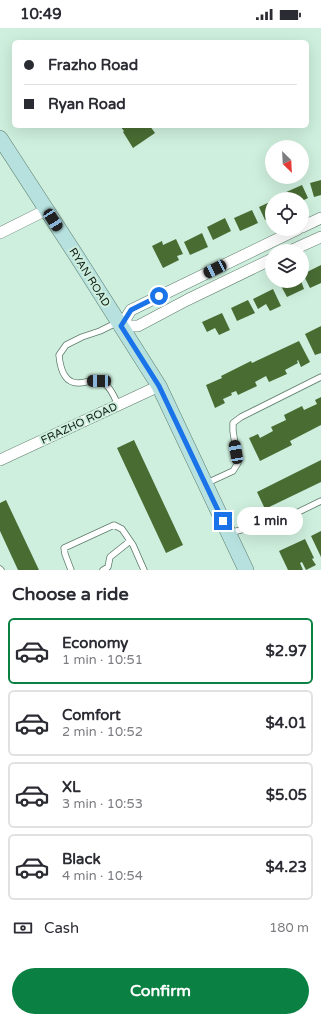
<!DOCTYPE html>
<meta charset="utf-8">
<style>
body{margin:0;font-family:"Varela Round",sans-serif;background:#f2f2f3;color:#2b2b33;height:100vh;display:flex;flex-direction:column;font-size:15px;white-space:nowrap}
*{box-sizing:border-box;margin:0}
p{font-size:13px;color:#7c7c81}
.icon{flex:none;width:22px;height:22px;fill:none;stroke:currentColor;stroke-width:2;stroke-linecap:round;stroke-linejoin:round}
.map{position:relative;height:542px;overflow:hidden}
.drawer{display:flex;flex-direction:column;background:#fff;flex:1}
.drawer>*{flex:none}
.hud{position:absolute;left:12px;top:12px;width:297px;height:88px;border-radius:6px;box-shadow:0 4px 16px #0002;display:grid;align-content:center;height:88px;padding:0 12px;background:#fff}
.needle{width:26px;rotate:156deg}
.fabs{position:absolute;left:265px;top:112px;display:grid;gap:8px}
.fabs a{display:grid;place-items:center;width:44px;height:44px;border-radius:50%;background:#fff;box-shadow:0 4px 16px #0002;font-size:20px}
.end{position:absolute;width:18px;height:18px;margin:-9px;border:5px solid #1a73e8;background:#fff;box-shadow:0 0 0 2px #fff}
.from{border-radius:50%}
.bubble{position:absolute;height:28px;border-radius:14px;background:#fff;box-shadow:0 4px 16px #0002;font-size:13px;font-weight:800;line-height:28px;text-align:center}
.car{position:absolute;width:12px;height:24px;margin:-12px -6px;border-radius:5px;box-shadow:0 0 3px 1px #0007;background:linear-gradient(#222 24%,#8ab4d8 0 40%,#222 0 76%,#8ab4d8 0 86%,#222 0)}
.hud b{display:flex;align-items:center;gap:14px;height:38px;font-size:15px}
.hud b+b{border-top:1px solid #e1e1e2}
.hud i{width:10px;height:10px;background:#2b2b33}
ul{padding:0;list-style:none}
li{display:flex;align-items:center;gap:12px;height:66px;margin:0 8px 6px;padding:0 4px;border:2px solid #e1e1e2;border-radius:6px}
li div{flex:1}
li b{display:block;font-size:15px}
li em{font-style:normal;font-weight:800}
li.selected{border-color:#0b8043}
li>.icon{width:36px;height:36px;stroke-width:1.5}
h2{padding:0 12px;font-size:18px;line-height:48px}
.pay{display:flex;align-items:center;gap:10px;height:44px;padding:0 12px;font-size:15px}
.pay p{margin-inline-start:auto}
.primary-button{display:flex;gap:8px;margin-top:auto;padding:8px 12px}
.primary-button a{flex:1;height:46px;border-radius:24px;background:#0b8043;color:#fff;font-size:16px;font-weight:800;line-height:46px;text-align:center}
.status{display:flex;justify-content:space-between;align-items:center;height:28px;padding:0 20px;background:#fff;direction:ltr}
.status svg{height:11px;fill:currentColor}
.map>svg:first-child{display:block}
.building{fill:#496c33}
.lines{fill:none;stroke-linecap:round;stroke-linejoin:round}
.service-casing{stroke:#5e7c6c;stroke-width:7}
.minor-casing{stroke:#5e7c6c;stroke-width:12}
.secondary-casing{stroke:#5e7c6c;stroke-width:16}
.service{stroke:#fff;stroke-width:5.5}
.minor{stroke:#fff;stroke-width:11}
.secondary{stroke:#b6e1de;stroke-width:15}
.route{stroke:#1a73e8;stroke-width:5}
.labels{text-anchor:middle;stroke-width:4;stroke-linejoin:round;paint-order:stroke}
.street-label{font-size:11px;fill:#111d17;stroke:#ceefdd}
</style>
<div class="status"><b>10:49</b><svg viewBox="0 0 49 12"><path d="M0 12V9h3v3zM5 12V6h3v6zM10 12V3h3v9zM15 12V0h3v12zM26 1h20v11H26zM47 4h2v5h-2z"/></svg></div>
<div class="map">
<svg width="321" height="542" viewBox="0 0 321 542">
<rect width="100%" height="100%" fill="#ceefdd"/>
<!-- building -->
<path class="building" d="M 120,98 L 150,98 L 155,105 L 133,120 L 123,104 L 124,103 Z
M 321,152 L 321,167 L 314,169 L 310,155 Z
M 302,157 L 308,170 L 302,173 L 302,171 L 287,171 L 284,165 Z
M 272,173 L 272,189 L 265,192 L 259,179 Z
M 252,182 L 258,195 L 240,203 L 234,190 Z
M 225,190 L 231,203 L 213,212 L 207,199 Z
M 202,205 L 208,219 L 190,227 L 184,214 Z
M 176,211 L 183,226 L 177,228 L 179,232 L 163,240 L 152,218 L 162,213 L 163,217 Z
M 321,237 L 321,255 L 310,260 L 303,246 Z
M 287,253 L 301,253 L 304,261 L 287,269 L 280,256 Z
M 273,261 L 281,278 L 270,283 L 266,276 L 258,281 L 253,271 Z
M 248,272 L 255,285 L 237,293 L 231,280 Z
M 222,285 L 230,302 L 219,307 L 215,300 L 207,304 L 202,294 Z
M 321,298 L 321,325 L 315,327 L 305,306 Z
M 299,313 L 310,334 L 301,339 L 298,332 L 297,333 L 298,335 L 285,342 L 287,346 L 269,354 L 266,348 L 255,354 L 257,358 L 238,367 L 236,363 L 231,365 L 232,367 L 223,371 L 225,375 L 215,380 L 206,357 L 222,350 L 221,348 L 251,333 L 252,335 Z
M 321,369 L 321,397 L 290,413 L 292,417 L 260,433 L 249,410 L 258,406 L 260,410 L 273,403 L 271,399 L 286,392 L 284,387 L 302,378 L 304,382 L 317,376 L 315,372 Z
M 134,412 L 183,517 L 166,525 L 117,420 Z
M 321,432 L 321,454 L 265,481 L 257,464 Z
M 6,472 L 39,542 L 18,542 L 0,503 L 0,475 Z
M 321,503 L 321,529 L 311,508 Z
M 305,511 L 314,530 L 312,531 L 316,537 L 306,542 L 302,534 L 300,535 L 303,542 L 288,542 L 279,523 Z"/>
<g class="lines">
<defs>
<path id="service" d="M 118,294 L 100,303 L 82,309 L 66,317 L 59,327 C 60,338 63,355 78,355 C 88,355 95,349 105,356 C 111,360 115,370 118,377
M 207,455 L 233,443 L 238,435 L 233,403 L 233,395 L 241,389 L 321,349
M 229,505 L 284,491 L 321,473
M 0,541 L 1,542
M 71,542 L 65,526 L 64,520 L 114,497 L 122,501 L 133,517 L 144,542
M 103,542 L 108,539 L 110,529 L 130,513"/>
<path id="minor" d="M 302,199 L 321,190
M 0,205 L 46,182
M 290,223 L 321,209
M 121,298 L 131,282 L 298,201
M 121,298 L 138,298 L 187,272 L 272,231
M 0,432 L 159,358"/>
<path id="secondary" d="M 0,110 L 74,224 L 159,358 L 246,542"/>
</defs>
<!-- service casing -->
<use href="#service" class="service-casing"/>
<!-- minor casing -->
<use href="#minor" class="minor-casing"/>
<!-- secondary casing -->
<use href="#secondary" class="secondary-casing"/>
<!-- service -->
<use href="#service" class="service"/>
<!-- minor -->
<use href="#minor" class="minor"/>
<!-- secondary -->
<use href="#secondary" class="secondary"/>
</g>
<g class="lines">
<!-- route -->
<path class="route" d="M 159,268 L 131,282 L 121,298 L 159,358 L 223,493"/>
</g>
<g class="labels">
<!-- street labels -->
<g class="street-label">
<text transform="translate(90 249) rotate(58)" y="4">RYAN ROAD</text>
<text transform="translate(79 395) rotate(-25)" y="4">FRAZHO ROAD</text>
</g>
</g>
</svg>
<div class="fabs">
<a><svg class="needle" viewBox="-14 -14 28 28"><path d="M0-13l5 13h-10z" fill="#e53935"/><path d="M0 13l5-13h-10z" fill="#7c7c81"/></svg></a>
<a><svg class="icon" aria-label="locate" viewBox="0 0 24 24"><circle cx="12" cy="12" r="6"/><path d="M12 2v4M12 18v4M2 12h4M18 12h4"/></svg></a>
<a><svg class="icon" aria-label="layers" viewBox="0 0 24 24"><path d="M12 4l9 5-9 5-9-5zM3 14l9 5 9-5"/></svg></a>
</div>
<i class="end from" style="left:159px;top:268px"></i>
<i class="end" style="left:223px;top:493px"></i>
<div class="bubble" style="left:237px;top:479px;width:66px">1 min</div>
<i class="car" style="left:53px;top:192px;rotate:147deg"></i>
<i class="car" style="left:215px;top:241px;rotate:244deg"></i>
<i class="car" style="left:99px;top:353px;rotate:270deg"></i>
<i class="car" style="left:236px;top:424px;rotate:350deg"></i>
<div class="hud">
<b><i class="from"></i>Frazho Road</b>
<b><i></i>Ryan Road</b>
</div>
</div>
<section class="drawer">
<h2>Choose a ride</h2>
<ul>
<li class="selected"><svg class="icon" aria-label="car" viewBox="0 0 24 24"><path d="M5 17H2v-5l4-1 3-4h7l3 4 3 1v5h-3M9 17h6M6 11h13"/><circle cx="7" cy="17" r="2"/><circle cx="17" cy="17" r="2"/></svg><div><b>Economy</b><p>1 min · 10:51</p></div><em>$2.97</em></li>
<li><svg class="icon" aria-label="car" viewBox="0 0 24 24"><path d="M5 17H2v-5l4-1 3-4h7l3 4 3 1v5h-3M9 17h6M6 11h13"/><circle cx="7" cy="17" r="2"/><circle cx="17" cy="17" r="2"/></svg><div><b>Comfort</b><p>2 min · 10:52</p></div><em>$4.01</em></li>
<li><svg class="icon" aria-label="car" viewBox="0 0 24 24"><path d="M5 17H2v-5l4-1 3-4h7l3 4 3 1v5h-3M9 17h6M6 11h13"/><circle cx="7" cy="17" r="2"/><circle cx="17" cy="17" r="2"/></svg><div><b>XL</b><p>3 min · 10:53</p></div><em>$5.05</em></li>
<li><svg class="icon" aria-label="car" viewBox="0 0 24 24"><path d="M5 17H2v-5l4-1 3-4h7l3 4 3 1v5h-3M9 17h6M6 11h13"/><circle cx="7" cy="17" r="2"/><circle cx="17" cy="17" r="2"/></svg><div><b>Black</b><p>4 min · 10:54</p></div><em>$4.23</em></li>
</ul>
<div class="pay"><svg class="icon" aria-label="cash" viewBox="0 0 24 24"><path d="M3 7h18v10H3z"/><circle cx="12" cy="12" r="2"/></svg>Cash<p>180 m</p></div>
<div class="primary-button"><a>Confirm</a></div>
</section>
